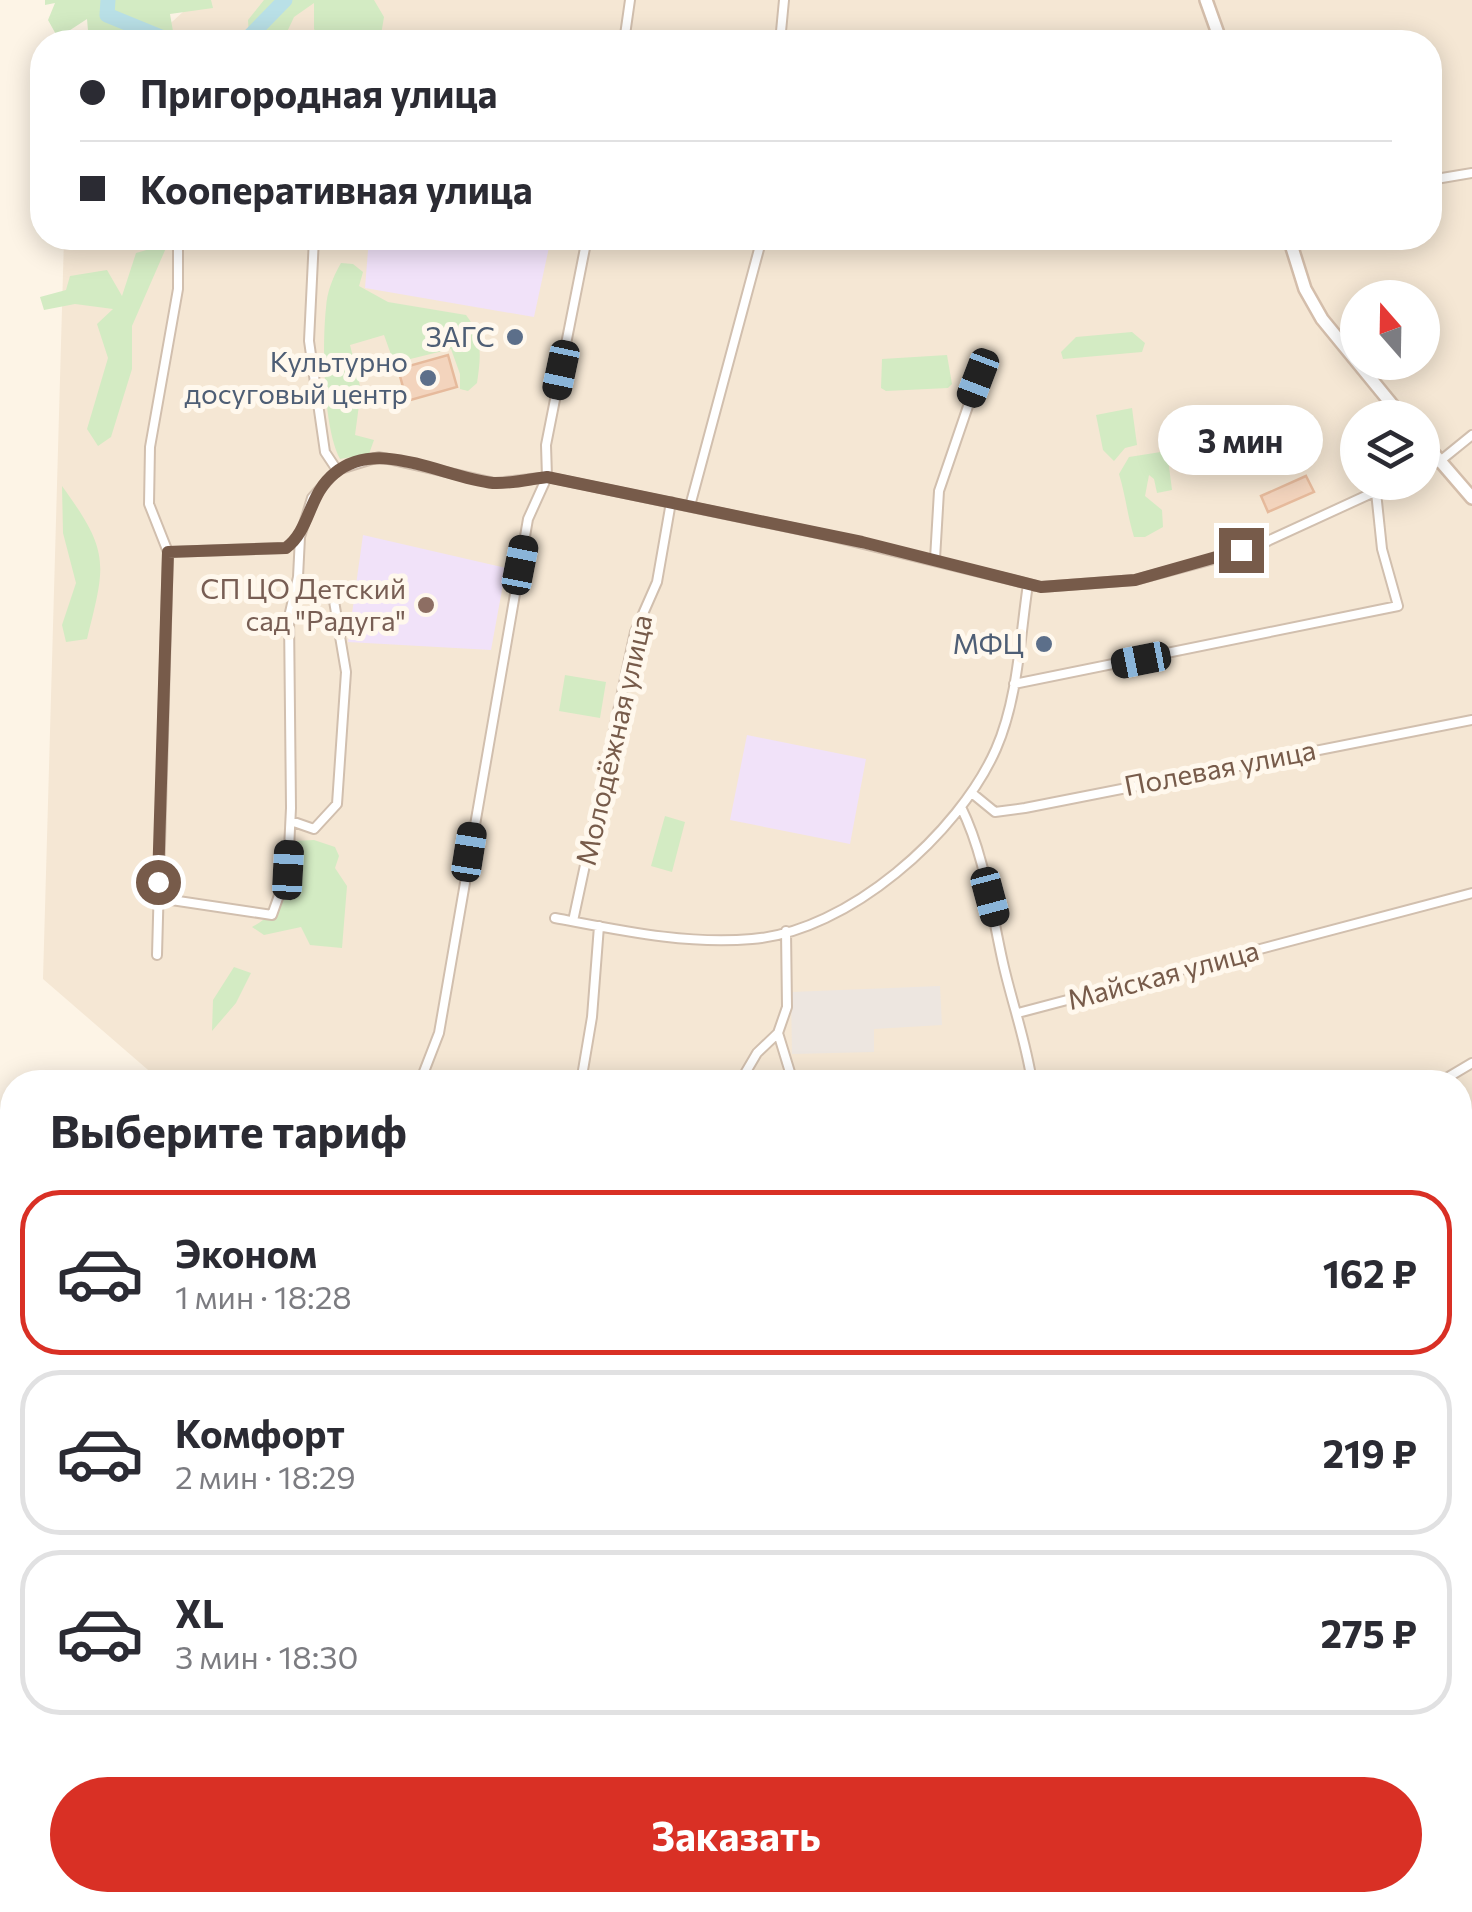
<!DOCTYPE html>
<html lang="ru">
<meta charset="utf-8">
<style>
body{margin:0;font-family:Commissioner,sans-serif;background:#f7f7f7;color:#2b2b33;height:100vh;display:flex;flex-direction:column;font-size:38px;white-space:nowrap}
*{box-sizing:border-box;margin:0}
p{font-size:32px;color:#7c7c81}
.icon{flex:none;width:55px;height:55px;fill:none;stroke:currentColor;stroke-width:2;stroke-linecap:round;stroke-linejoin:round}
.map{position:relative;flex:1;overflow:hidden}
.details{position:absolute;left:0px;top:1070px;width:1472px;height:842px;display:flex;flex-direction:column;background:#fff;border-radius:40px 40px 0 0;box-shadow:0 5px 25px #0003}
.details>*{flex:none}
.guide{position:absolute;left:30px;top:30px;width:1412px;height:220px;border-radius:40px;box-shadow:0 5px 25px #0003;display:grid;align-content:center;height:220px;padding:0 50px;background:#fff}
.needle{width:65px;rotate:340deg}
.tools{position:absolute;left:1340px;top:280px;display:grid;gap:20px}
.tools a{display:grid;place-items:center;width:100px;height:100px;border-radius:50%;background:#fff;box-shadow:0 5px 25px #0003;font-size:50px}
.end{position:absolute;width:45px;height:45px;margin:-22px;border:12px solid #775b4a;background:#fff;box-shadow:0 0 0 5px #fff}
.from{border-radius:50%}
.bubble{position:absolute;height:70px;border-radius:35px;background:#fff;box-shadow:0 5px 25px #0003;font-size:32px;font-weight:700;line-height:70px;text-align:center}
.car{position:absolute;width:30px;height:60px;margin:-30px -15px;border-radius:12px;box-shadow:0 0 8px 2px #0007;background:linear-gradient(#222 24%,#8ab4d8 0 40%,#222 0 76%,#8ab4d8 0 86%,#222 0)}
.guide b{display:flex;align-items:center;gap:35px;height:95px;font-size:38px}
.guide b+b{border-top:2px solid #e1e1e2}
.guide i{width:25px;height:25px;background:#2b2b33}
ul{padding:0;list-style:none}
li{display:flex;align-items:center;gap:30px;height:165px;margin:0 20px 15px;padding:0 30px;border:5px solid #e1e1e2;border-radius:40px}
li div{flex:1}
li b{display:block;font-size:38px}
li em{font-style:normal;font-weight:700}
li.active{border-color:#d93025}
li>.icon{width:90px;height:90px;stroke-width:1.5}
h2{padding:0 50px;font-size:45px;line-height:120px}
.action{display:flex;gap:20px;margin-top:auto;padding:20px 50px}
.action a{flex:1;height:115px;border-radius:60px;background:#d93025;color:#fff;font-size:40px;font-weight:700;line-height:115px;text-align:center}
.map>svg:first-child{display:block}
.residential{fill:#f5e7d4;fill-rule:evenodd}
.industrial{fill:#ede6e0}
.education{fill:#f1e2f9}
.green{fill:#d3ebc3}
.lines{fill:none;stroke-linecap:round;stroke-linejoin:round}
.river{stroke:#b9e0e7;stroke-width:15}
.building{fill:#f3d4bd;stroke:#e6ba9c;stroke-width:2.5}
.minor-casing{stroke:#d1bfae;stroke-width:12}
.secondary-casing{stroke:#d4beab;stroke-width:16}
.minor{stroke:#fff;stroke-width:8}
.secondary{stroke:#fff;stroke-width:11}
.route{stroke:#775b4a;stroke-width:12}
.service-dot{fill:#5c6f8a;stroke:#fff8ed;stroke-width:4}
.education-dot{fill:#8d6e63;stroke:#fff8ed;stroke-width:4}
.labels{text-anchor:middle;stroke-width:10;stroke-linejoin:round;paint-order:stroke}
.service-label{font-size:28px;fill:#4e5e75;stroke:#fff8ed;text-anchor:end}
.education-label{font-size:28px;fill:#785e54;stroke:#fff8ed;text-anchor:end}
.street-label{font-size:28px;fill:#775b4a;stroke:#fff8ed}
</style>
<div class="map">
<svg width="1472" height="1912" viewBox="0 0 1472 1912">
<rect width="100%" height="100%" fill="#fdf4e6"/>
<!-- residential -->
<path class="residential" d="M 196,0 L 1472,0 L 1472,1172 L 1460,1181 L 1460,1082 L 162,1082 L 43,979 L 64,238 L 1430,238 L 1430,42 L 150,42 ZM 1358,298 L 1422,298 L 1422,362 L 1358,362 ZM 1358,418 L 1422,418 L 1422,482 L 1358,482 Z
M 1472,1732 L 1472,1912 L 1325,1912 L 1328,1900 L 1460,1900 L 1460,1741 Z"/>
<!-- industrial -->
<path class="industrial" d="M 940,986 L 942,1025 L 874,1029 L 874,1052 L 792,1054 L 791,992 Z
M 586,1900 L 794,1900 L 793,1912 L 585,1912 Z"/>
<!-- education -->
<path class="education" d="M 369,238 L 551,238 L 534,317 L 365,288 Z
M 363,535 L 506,568 L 491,650 L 348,642 Z
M 747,735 L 866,759 L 850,844 L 730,820 Z"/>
<!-- green -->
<path class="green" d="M 45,0 L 211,0 L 213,8 L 170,14 L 174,37 L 192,42 L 89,42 L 87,19 L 58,38 L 48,20 L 55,3 L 45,5 Z
M 264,0 L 374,0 L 384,17 L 381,35 L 368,42 L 321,42 L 314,29 L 314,3 L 294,17 L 287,32 L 271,42 L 215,42 L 249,37 L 248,20 Z
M 147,238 L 165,238 L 166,248 L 132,326 L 132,369 L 111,437 L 98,446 L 87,429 L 108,358 L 97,324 L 113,309 L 75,304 L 44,310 L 40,297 L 66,290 L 70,276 L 107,270 L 122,296 L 136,253 L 150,249 Z
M 341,263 L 353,264 L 363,272 L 359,286 L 388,302 L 466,315 C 483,337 481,356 477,383 L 468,391 L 460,389 L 460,374 L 451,349 L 394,363 L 384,335 L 350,345 L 361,390 L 355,435 L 374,440 L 369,454 L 340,459 C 323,427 322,345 326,308 C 327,291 333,277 341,263 Z
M 1132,332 L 1145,343 L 1142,352 L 1063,359 L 1061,352 L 1076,337 Z
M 947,355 L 952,384 L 948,388 L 886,391 L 881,388 L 882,359 Z
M 1132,408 L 1137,445 L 1125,448 L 1114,461 L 1103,450 L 1096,415 Z
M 1167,451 L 1172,490 L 1157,493 L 1154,479 L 1149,475 L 1145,496 L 1162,510 L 1163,527 L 1145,537 L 1134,537 C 1127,514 1126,497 1119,474 L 1129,457 Z
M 62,486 C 110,552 106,563 87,639 L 66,642 L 62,625 L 76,583 L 63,533 Z
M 565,675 L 606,682 L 600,718 L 559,711 Z
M 665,816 L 685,822 L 672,872 L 651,866 Z
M 314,840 L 335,847 L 339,856 L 335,868 L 347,886 L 342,948 L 310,945 L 301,927 L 264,935 L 252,927 C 286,910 291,877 293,841 Z
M 234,967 L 251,973 L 236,1003 L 212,1031 L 213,1000 Z
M 0,1854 L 12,1859 L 12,1900 L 113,1900 L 147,1912 L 0,1912 Z"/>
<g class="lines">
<!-- river -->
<path class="river" d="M 108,0 L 107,15 L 173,42
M 244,42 L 285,0"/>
</g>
<!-- building -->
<path class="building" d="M 448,355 L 457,387 L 407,401 L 398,369 Z
M 1306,476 L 1314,492 L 1268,512 L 1261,496 Z"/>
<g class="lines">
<defs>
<path id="minor" d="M 624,42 L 630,0
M 780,42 L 784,0
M 1430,180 L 1472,173
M 337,470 L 379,457 L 495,483 L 547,477 L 826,535 L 1041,587 L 1135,580 L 1214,559 L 1259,545 L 1396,482
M 1422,470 L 1440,461 L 1472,435
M 690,506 L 762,238
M 168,552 L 285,548 L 300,537
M 935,559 L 939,491 L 978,377
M 1014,684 L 1398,606 L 1382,549 L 1376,492
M 973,794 L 995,812 L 1025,808 L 1472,720
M 961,807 C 985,856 991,910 1003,963 C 1012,1003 1026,1041 1032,1082
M 291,821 L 314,829 L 337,804 L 346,672 L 334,601 L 298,577
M 158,898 L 272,915 L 288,870 L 291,808 L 289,617 L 298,577 L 300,537 L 312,498 L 337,470 L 325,452 L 309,341 L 314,238
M 555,918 C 619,930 686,945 752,939 C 848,932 959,833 996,749 C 1018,699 1020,637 1028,584
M 573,921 L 635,632 L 657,582 L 671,502
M 786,931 L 787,1007 L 778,1033 L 793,1082
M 157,955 L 168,552 L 149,504 L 150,447 L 178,289 L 178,238
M 1018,1013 L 1472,893
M 420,1082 L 439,1033 L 528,519 L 547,477 L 546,445 L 587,238
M 581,1082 L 592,1017 L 599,926
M 740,1082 L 757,1053 L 778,1033
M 1440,1082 L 1472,1063
M 1460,1743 L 1472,1734
M 1460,1834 L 1472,1841
M 1397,1912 L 1401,1900"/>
<path id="secondary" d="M 1206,0 L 1221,42
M 1289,238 L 1305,289 L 1322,319 L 1403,418
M 1422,440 L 1472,498"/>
</defs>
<!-- minor casing -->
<use href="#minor" class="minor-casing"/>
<!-- secondary casing -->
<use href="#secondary" class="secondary-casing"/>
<!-- minor -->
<use href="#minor" class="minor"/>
<!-- secondary -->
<use href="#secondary" class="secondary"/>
</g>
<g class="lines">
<!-- route -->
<path class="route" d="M 158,882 L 168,552 L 286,548 C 311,529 308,494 335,473 C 379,437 444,478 493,483 C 510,484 530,479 547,477 L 862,542 L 1041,587 L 1135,580 L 1241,550"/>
</g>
<!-- markers -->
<g class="service-dot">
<circle cx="515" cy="337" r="10"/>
<circle cx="428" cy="378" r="10"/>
<circle cx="1044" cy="644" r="10"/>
</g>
<circle class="education-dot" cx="426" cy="605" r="10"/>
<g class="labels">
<!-- service labels -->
<g class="service-label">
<text x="495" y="347">ЗАГС</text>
<text x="408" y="372">Культурно<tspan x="408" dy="32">досуговый центр</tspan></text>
<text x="1024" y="654">МФЦ</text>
</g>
<!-- education labels -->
<g class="education-label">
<text x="406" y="599">СП ЦО Детский<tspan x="406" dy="32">сад "Радуга"</tspan></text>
</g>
<!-- street labels -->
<g class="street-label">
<text transform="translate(614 740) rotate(-77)" y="10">Молодёжная улица</text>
<text transform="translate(1220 768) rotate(-11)" y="10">Полевая улица</text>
<text transform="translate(1163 975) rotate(-15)" y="10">Майская улица</text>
</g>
</g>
</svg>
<div class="tools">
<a><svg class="needle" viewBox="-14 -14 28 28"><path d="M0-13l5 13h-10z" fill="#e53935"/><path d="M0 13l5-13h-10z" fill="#7c7c81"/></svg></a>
<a><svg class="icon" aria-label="layers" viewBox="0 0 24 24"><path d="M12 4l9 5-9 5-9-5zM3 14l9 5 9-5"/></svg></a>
</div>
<i class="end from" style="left:158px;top:882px"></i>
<i class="end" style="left:1241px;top:550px"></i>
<div class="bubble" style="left:1158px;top:405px;width:165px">3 мин</div>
<i class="car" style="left:561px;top:370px;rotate:192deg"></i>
<i class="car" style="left:978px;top:378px;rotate:201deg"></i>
<i class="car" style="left:520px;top:565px;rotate:11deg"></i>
<i class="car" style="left:1141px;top:660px;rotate:259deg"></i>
<i class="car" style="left:469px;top:852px;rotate:9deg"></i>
<i class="car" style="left:288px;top:870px;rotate:3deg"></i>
<i class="car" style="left:990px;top:897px;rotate:165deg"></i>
<div class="guide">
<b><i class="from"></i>Пригородная улица</b>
<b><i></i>Кооперативная улица</b>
</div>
<section class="details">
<h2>Выберите тариф</h2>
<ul>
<li class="active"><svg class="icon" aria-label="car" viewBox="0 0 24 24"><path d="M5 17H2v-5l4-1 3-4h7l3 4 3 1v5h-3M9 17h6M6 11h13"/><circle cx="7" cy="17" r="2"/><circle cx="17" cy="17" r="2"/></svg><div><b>Эконом</b><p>1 мин · 18:28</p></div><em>162 ₽</em></li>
<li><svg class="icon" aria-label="car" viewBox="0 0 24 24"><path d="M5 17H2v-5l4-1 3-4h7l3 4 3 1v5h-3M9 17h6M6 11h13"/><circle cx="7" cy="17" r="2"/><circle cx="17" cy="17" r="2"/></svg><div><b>Комфорт</b><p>2 мин · 18:29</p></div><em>219 ₽</em></li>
<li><svg class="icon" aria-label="car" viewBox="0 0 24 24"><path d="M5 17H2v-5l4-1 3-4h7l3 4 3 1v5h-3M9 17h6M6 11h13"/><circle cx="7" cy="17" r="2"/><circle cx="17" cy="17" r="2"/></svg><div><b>XL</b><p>3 мин · 18:30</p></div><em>275 ₽</em></li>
</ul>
<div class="action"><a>Заказать</a></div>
</section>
</div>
